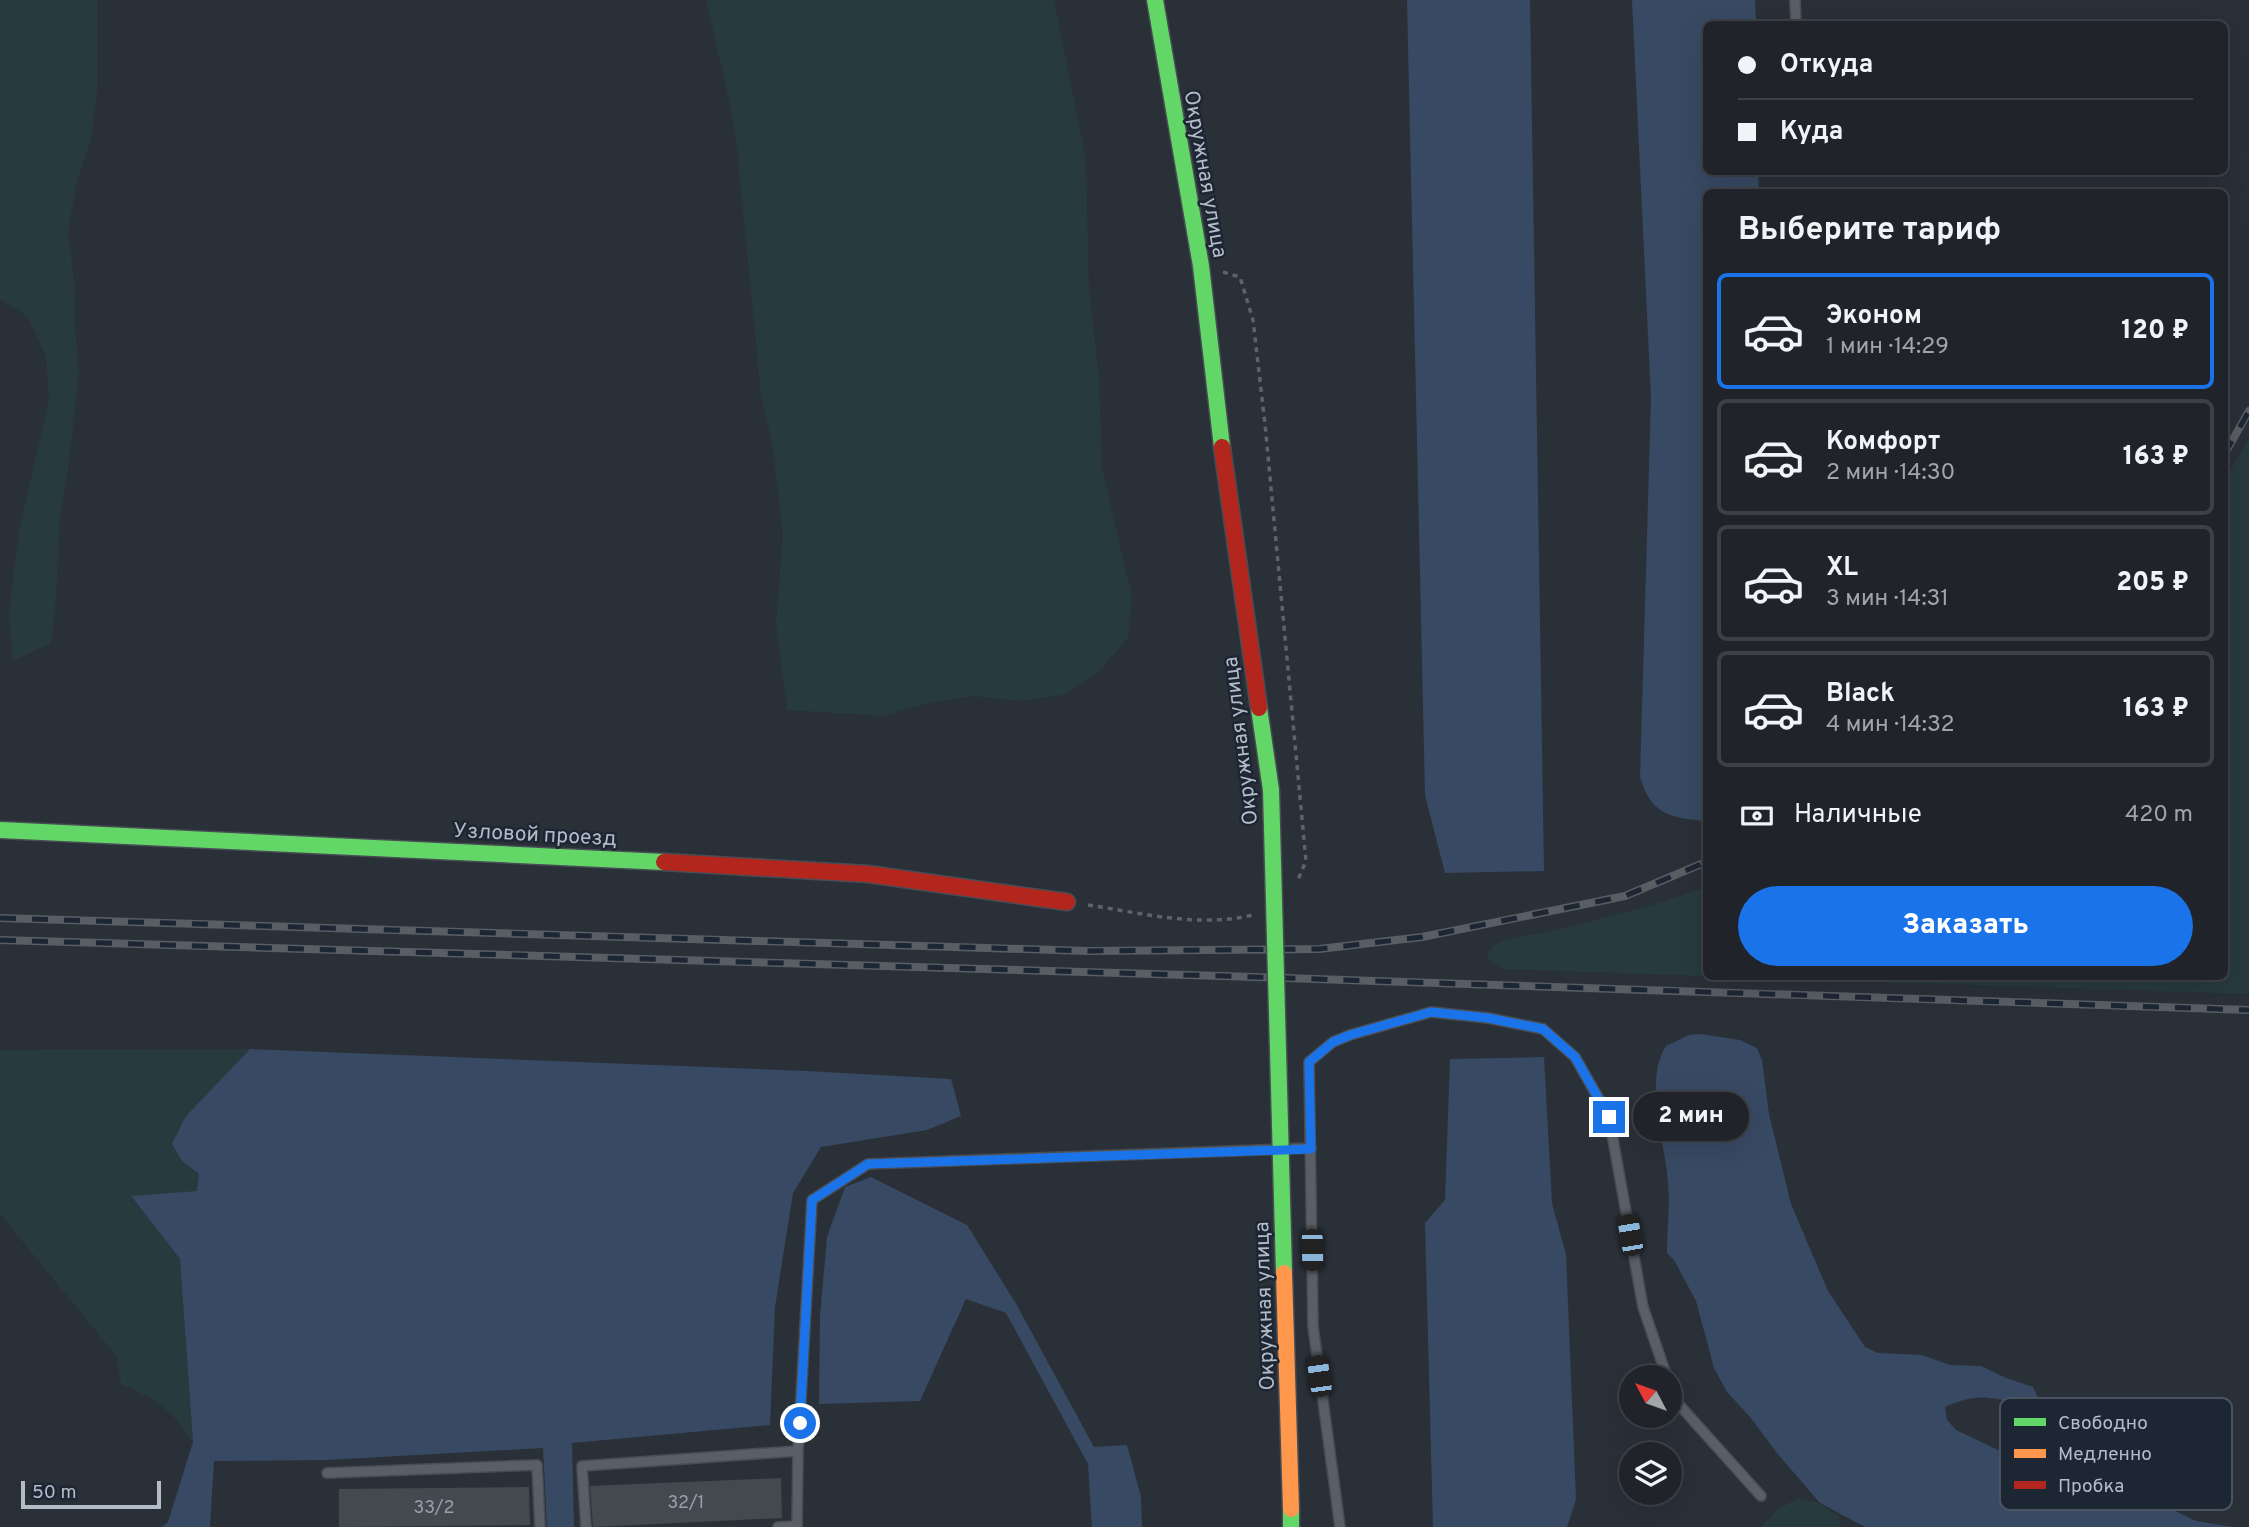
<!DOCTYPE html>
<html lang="ru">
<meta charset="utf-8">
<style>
body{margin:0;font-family:Overpass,sans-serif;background:#2d3036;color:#f1f3f6;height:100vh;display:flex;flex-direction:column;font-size:26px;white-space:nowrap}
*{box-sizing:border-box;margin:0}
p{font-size:23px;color:#a2a4a8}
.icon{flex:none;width:38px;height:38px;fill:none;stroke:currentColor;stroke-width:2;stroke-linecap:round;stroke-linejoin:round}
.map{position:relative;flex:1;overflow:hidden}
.drawer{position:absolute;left:1703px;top:189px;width:525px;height:791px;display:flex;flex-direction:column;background:#20242a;border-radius:10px;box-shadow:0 7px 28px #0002,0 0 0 2px #3d4147}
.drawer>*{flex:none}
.guide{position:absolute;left:1703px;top:21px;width:525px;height:154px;border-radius:10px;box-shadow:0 7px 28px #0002,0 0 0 2px #3d4147;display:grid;align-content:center;height:154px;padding:0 35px;background:#20242a}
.needle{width:46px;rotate:311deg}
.fabs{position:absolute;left:1619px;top:1365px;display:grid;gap:14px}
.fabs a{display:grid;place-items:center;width:63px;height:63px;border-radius:50%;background:#20242a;box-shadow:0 7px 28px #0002,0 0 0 2px #3d4147;font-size:35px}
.scale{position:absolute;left:21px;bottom:18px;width:140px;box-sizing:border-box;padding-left:7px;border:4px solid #b4bcc9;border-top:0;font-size:19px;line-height:24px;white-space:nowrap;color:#b4bcc9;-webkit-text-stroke:5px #1d2633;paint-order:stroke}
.end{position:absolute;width:32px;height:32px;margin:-16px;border:9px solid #1a73e8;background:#fff;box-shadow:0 0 0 4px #fff}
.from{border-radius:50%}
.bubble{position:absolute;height:49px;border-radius:24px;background:#20242a;box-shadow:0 7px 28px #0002,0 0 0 2px #3d4147;font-size:23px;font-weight:800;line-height:49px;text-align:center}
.car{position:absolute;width:21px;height:42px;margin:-21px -10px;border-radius:9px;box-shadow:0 0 5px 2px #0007;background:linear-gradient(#222 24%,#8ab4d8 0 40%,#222 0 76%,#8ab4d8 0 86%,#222 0)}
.guide b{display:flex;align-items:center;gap:24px;height:66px;font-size:26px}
.guide b+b{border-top:2px solid #3d4147}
.guide i{width:18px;height:18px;background:#f1f3f6}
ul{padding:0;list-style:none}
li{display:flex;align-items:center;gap:21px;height:116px;margin:0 14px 10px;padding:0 21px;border:4px solid #3d4147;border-radius:10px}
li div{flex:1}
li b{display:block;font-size:26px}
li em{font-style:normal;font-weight:800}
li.on{border-color:#1a73e8}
li>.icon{width:63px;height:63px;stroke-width:1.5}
h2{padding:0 35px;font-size:32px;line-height:84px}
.pay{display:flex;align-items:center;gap:18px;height:77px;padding:0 35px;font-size:26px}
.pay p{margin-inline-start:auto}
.primary-button{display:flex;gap:14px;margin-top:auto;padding:14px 35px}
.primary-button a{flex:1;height:80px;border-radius:42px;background:#1a73e8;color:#fff;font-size:28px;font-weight:800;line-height:80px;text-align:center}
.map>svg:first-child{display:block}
.green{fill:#273a3e}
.water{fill:#384963}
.building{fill:#444950}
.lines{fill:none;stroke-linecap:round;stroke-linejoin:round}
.lane-casing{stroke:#484c53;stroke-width:12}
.fast-casing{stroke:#484c53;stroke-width:19}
.jam-casing{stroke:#484c53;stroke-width:19}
.path{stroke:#5d636a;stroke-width:3.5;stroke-dasharray:5 5;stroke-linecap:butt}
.lane{stroke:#5a5e66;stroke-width:9}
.fast{stroke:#63d668;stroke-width:16}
.jam{stroke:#b3261e;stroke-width:16}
.rail-casing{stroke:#595d64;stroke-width:8}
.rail{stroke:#1d2633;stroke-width:5;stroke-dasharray:16;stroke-linecap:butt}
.fast-bridge-casing{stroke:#484c53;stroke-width:19;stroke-linecap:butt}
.slow-bridge-casing{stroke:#484c53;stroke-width:19;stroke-linecap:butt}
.jam-bridge-casing{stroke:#484c53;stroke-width:19;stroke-linecap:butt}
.fast-bridge{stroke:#63d668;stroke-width:16}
.slow-bridge{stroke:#ff974d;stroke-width:16}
.jam-bridge{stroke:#b3261e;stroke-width:16}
.route{stroke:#1a73e8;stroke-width:9}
.labels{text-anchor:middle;stroke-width:5;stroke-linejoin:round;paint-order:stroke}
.number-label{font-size:18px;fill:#989fab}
.street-label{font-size:21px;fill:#b4bcc9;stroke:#1d2633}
.key{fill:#1d2633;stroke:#4a5360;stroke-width:2}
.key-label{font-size:19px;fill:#b4bcc9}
</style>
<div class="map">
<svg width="2249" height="1527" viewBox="0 0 2249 1527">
<rect width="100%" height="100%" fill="#2a3038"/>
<!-- green -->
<path class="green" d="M 0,0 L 97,0 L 97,90 L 91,140 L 76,184 L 68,233 L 74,278 L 75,327 L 79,374 L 68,470 L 60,515 L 56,600 L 51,643 L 13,661 L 9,616 L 19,530 L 49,400 L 46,357 L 28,317 L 0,299 Z
M 706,0 L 1054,0 L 1086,160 L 1089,290 L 1099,377 L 1102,468 L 1132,597 L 1128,638 L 1098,673 L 1063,695 L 1020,701 L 972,696 L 928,703 L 884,716 L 787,710 L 776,624 L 783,535 L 773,448 L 761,395 L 737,148 L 730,104 Z
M 2249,439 L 2249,994 L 1724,977 L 2224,976 L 2224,480 Z
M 1706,887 L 1706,976 L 1501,969 L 1486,956 L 1492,946 L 1505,940 L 1569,927 L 1663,902 Z
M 250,1049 L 186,1116 L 182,1161 L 200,1174 L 197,1191 L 131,1197 L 180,1259 L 193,1442 C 170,1408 159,1401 121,1384 L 117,1357 L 0,1214 L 0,1050 Z
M 1797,1498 L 1818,1503 L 1839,1516 L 1840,1527 L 1761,1527 L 1775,1512 Z"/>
<!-- water -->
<path class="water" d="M 1407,0 L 1530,0 L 1544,871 L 1445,873 L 1425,795 Z
M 1632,0 L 1755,0 L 1756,24 L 1706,24 L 1706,172 L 1758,172 L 1759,192 L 1706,192 L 1706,821 C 1671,818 1651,815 1640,777 L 1651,398 Z
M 1700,1034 L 1740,1040 L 1757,1048 L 1762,1060 L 1769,1114 L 1791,1204 L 1828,1291 L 1865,1347 L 1878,1353 L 1922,1355 L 1950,1365 L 1981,1366 L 2006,1378 L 2033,1387 L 2039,1399 C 2018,1406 2010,1400 1989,1398 C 1974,1396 1958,1401 1945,1407 L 1947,1420 L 1956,1430 L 2034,1467 L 2071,1488 L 2157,1502 L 2196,1521 L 2233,1527 L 1865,1527 L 1820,1503 L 1776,1452 L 1751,1418 L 1727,1392 L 1714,1368 L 1696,1301 L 1674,1260 L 1667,1253 C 1667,1230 1670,1206 1668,1183 C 1666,1146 1643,1080 1666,1046 L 1689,1035 Z
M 250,1049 L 807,1071 L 951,1079 L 961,1116 L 927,1130 L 821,1147 L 793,1193 L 775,1307 L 770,1425 L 572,1443 L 574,1527 L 547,1527 L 543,1448 L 327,1460 L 214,1461 L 210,1527 L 162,1527 L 168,1522 L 193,1442 L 180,1259 L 131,1196 L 197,1191 L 199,1174 L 182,1161 L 172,1144 L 186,1116 Z
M 1544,1057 L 1552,1203 L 1566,1255 L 1576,1499 L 1567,1527 L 1433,1527 L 1425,1223 L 1445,1200 L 1450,1059 Z
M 871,1177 L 967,1225 L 1015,1302 L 1094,1447 L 1127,1445 L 1141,1497 L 1142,1527 L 1092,1527 L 1088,1464 L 1006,1313 L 966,1299 L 920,1401 L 819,1404 L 820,1316 L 827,1237 L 845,1187 Z"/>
<!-- building -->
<path class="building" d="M 781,1478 L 782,1518 L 593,1527 L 590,1486 Z
M 529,1487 L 530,1525 L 339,1527 L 339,1489 Z"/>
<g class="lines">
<defs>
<path id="lane" d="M 1795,0 L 1796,24
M 1670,1386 L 1673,1398 L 1761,1496
M 798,1451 L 812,1200 L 868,1164 L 1311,1148
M 327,1473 L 537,1465 L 540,1527
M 586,1527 L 582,1466 L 798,1451 L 797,1527
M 778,1527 L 797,1526
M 1340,1527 L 1313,1326 L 1309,1062 L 1333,1042 L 1350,1035 L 1431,1012 L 1488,1018 L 1543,1029 L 1575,1057 L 1609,1117 L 1643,1307 L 1667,1377"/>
<path id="fast" d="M 1155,0 L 1201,266 L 1222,447
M 0,830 L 664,862
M 1291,1509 L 1291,1527"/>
<path id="jam" d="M 664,862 L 868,874 L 1067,902"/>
</defs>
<!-- lane casing -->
<use href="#lane" class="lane-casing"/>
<!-- fast casing -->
<use href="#fast" class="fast-casing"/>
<!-- jam casing -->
<use href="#jam" class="jam-casing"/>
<!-- path -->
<path class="path" d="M 1223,272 L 1240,277 L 1253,320 L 1265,424 L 1306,861 L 1297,882
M 1088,905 C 1142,913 1198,928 1253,915"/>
<!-- lane -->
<use href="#lane" class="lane"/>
<!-- fast -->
<use href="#fast" class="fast"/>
<!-- jam -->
<use href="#jam" class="jam"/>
<defs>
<path id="rail" d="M 2224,455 L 2249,411
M 0,918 L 1088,951 L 1319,949 L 1422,937 L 1625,896 L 1706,862
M 0,940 L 1255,977 L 2249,1010"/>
</defs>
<!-- rail casing -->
<use href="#rail" class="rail-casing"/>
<!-- rail -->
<use href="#rail" class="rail"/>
<defs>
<path id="fast-bridge" d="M 1259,708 L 1271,790 L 1284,1273"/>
<path id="slow-bridge" d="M 1284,1273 L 1291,1509"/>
<path id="jam-bridge" d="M 1222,447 L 1259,708"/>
</defs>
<!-- fast-bridge casing -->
<use href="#fast-bridge" class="fast-bridge-casing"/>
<!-- slow-bridge casing -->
<use href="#slow-bridge" class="slow-bridge-casing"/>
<!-- jam-bridge casing -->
<use href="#jam-bridge" class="jam-bridge-casing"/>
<!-- fast-bridge -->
<use href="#fast-bridge" class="fast-bridge"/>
<!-- slow-bridge -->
<use href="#slow-bridge" class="slow-bridge"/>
<!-- jam-bridge -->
<use href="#jam-bridge" class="jam-bridge"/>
</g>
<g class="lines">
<!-- route -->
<path class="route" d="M 800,1423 L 812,1200 L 868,1164 L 1311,1149 L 1309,1062 L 1333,1042 L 1350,1035 L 1431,1012 L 1488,1018 L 1543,1029 L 1575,1057 L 1609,1117"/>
</g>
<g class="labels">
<!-- number labels -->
<g class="number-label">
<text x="686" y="1508">32/1</text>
<text x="434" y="1513">33/2</text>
</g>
<!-- street labels -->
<g class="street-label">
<text transform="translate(1206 174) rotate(80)" y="7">Окружная улица</text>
<text transform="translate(1240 741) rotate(-97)" y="7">Окружная улица</text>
<text transform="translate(535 834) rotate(3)" y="7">Узловой проезд</text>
<text transform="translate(1264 1306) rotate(-92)" y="7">Окружная улица</text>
</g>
</g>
<!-- legend -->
<rect x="2000" y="1398" width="232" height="112" rx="10" class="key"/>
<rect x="2014" y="1418" width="32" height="8" fill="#63d668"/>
<rect x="2014" y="1449" width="32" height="9" fill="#ff974d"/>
<rect x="2014" y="1481" width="32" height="8" fill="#b3261e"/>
<g class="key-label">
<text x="2058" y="1429">Свободно</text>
<text x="2058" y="1460">Медленно</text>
<text x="2058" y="1492">Пробка</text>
</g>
</svg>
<div class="fabs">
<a><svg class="needle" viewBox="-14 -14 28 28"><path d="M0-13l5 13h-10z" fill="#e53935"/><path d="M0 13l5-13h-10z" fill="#a2a4a8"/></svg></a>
<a><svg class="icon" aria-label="layers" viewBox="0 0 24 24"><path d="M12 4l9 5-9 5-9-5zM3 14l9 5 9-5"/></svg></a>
</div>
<div class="scale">50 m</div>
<i class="end from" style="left:800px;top:1423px"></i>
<i class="end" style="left:1609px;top:1117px"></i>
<div class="bubble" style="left:1633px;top:1092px;width:116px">2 мин</div>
<i class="car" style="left:1630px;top:1235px;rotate:350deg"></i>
<i class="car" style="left:1312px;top:1250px;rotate:179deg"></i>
<i class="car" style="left:1319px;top:1376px;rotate:352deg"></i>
<div class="guide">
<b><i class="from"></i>Откуда</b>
<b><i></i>Куда</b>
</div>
<section class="drawer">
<h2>Выберите тариф</h2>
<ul>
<li class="on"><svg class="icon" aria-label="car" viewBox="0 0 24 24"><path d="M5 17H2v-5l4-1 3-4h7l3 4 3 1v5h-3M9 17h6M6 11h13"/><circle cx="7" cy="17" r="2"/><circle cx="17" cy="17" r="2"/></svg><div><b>Эконом</b><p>1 мин · 14:29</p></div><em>120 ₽</em></li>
<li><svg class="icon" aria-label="car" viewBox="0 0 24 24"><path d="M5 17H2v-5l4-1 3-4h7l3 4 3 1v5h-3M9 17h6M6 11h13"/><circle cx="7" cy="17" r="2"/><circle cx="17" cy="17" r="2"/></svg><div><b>Комфорт</b><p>2 мин · 14:30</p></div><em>163 ₽</em></li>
<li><svg class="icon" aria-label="car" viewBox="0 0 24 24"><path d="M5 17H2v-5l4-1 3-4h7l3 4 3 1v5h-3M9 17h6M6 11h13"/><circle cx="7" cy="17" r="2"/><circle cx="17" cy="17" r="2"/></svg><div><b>XL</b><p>3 мин · 14:31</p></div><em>205 ₽</em></li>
<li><svg class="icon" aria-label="car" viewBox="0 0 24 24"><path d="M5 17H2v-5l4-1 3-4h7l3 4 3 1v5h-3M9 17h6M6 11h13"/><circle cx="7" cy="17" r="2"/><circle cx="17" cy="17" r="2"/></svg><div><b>Black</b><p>4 мин · 14:32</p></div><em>163 ₽</em></li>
</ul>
<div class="pay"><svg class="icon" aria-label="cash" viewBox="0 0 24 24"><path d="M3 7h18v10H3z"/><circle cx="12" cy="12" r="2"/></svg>Наличные<p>420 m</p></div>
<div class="primary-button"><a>Заказать</a></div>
</section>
</div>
